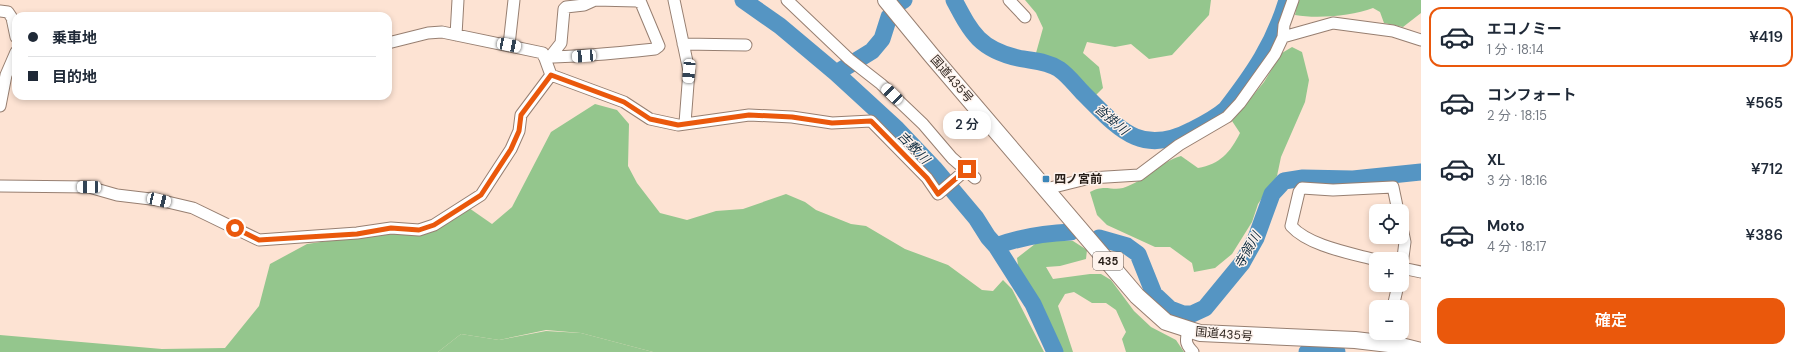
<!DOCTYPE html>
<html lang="ja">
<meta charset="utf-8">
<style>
body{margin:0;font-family:"DM Sans","Noto Sans JP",sans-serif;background:#f2f2f3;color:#1f2937;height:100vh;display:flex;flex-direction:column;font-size:15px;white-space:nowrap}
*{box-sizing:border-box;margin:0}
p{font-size:13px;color:#747a83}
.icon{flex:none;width:22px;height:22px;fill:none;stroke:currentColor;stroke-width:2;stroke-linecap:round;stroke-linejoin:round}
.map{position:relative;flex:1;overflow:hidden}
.sheet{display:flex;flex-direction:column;background:#fff;width:380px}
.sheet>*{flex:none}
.guide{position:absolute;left:12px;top:12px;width:380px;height:88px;border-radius:12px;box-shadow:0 2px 6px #0003;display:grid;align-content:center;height:88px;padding:0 16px;background:#fff}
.buttons{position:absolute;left:1369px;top:204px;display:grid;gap:8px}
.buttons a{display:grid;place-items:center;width:40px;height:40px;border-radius:8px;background:#fff;box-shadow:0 2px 6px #0003;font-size:20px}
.end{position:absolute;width:18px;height:18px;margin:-9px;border:5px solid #ea580c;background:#fff;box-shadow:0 0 0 2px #fff}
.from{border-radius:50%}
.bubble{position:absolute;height:28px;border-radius:12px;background:#fff;box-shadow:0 2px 6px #0003;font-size:13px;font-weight:600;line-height:28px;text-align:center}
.car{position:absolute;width:12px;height:24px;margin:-12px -6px;border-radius:5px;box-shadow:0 0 3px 1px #0007;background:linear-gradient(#fff 24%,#345 0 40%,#fff 0 76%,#345 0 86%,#fff 0)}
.guide b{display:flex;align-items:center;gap:14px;height:38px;font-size:15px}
.guide b+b{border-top:1px solid #e0e1e3}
.guide i{width:10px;height:10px;background:#1f2937}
ul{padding:7px 0 0;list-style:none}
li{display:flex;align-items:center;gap:12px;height:60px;margin:0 8px 6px;padding:0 8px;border:2px solid transparent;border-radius:12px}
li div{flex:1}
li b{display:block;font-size:15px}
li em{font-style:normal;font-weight:600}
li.on{border-color:#ea580c}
li>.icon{width:36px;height:36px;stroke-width:1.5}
.primary-button{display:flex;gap:8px;margin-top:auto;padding:8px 16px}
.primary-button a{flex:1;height:46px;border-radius:12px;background:#ea580c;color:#fff;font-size:16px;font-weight:600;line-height:46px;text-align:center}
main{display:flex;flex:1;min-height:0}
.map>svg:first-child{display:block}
.green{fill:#96c78f}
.forest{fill:#94c68d}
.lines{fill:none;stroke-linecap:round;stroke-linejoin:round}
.river{stroke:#5595c3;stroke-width:17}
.minor-casing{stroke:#977f71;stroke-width:13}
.highway-casing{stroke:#977f71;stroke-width:18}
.minor{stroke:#fff;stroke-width:11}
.highway{stroke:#fff;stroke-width:16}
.route{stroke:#ea580c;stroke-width:5}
.poi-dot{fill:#3b86b9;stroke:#fef3ed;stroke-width:1.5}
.labels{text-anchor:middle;stroke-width:3;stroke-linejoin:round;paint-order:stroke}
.shield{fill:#fef3ed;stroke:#685f59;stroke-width:1}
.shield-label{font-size:11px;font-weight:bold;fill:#281f19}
.street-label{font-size:12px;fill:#281f19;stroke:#fef3ed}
.poi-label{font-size:12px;font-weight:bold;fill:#281f19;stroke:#fef3ed;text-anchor:start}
.water-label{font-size:13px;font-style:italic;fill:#102d41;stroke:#fef3ed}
</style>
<main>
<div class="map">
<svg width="1421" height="352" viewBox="0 0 1421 352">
<rect width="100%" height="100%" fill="#fde3d3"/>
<!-- green -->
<path class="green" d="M 546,331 L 581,333 L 653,352 L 438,352 L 461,334 L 499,340 Z"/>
<!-- forest -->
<path class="forest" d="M 1025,0 L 1211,0 L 1209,15 L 1172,55 L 1149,59 L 1131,44 L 1115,47 L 1087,42 L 1083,53 L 1099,67 L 1103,88 L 1095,96 L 1059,61 L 1036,53 L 1043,28 L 1036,13 Z
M 1298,0 L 1421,0 L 1421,13 L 1403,27 L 1384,23 L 1380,12 L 1373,8 C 1352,16 1317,19 1295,15 Z
M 1292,47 L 1302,52 L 1309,80 L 1305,102 L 1281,157 L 1277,176 L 1258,204 L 1252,222 L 1232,254 L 1215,268 L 1194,272 L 1192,263 L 1170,247 L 1155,247 L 1107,225 L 1097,215 L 1090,192 C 1105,184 1111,191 1123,188 C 1145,181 1160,162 1181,156 L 1198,168 C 1220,164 1230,153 1240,133 L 1232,121 L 1264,82 L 1282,53 Z
M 595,104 L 617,110 L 629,124 L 628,166 L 637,183 L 660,213 L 687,220 L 716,211 L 743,209 L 786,194 L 805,202 L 816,210 L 851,224 L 866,226 L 905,249 L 948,265 L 982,290 L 993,291 L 1003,280 L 1012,289 L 1044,352 L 653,352 L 581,333 L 546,330 L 499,340 L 461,334 L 438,352 L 0,352 L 0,335 L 162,349 L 225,348 L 259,306 L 270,264 L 307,244 L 389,232 L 418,234 L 469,208 L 492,224 L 512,207 L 551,132 Z
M 1047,240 L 1073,241 L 1087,250 L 1086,259 L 1060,266 L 1046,267 L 1053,279 L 1090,274 L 1101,274 L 1111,280 L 1134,311 L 1151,327 L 1176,340 L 1184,352 L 1126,352 L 1122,339 L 1126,332 L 1116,310 L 1106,303 L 1092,303 L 1074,292 L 1065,294 L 1058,306 L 1073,352 L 1061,352 L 1042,311 L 1020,279 L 1017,258 L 1035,244 Z"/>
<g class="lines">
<!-- river -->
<path class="river" d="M 743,0 L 780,26 L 836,73 L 897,129 L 934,168 L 976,218 L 988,237 L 996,246 L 1033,304 L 1055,352
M 954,0 C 971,32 979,49 1018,58 C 1032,61 1047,61 1059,69 C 1069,76 1076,86 1084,94 C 1119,129 1141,157 1192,130 C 1204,124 1216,118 1226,109 C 1253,74 1274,44 1287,0
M 899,3 L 904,0
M 838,72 L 872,51 L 882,39 L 889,17
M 1099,238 L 1127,246 L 1138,254 L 1154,294 L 1170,309 L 1183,314 L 1192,314 L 1205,308 L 1242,263 L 1256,238 L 1272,194 L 1284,181 L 1303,178 L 1353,179 L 1421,172
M 996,246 C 1021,237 1045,233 1071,232
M 1307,352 L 1337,352"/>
<defs>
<path id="minor" d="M 674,0 L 689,71 L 685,123
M 787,0 L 849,59 L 881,84 L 923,124 L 952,158 L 975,178
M 1009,0 L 1025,17
M 0,11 L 8,12 L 12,18 L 16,37
M 456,35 L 458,0
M 1283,37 L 1333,23 L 1393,31 L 1421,40
M 388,43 L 428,33 L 442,32 L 543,53 L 551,75 L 624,102 L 650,119 L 678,125 L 749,115 L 792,117 L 832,123 L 871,121 L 927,178 L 938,194 L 967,169
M 683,44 L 746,45
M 509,45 L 514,0
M 544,57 C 581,57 618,53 655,49 L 659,46 L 641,3 L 637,1 L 595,0 L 584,5 L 566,7 L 564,9 L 561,43 L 550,57
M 0,106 L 6,75 L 16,52
M 0,186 L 89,187 L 117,195 L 159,200 L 193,208 L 259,240 L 357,233 L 391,228 L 419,230 L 434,225 L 481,195 L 511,149 L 519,131 L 521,115 L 551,75
M 1046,189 L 1090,178 L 1139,175 L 1179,145 L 1227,117 L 1240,103 L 1275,54 L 1283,37 L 1284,25 L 1293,0
M 1402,228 L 1405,242 L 1402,265
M 1376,260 C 1350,253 1309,246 1291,226 L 1299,192 L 1302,188 L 1333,190 L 1393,187 L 1398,211
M 1402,268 L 1421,272
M 1393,307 L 1398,285
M 1188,331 C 1185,341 1186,345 1193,352"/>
<path id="highway" d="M 886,0 L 932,56 L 1137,296 L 1166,322 L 1200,333 L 1355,340 L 1397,345 L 1421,351"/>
</defs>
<!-- minor casing -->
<use href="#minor" class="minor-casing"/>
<!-- highway casing -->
<use href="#highway" class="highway-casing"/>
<!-- minor -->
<use href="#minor" class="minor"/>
<!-- highway -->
<use href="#highway" class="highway"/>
</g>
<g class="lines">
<!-- route -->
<path class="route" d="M 235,228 L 259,240 L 357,234 L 391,228 L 419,230 L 434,225 L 481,195 L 511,149 L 519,131 L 521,115 L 551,75 L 624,102 L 650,119 L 678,125 L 749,115 L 792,117 L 832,123 L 871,121 L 927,178 L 938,194 L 967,169"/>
</g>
<!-- markers -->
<rect class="poi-dot" x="1042" y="175" width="8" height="8" rx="2"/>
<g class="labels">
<!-- shield labels -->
<rect class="shield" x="1093" y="252" width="30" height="18" rx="3"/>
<g class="shield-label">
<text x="1108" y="265">435</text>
</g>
<!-- street labels -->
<g class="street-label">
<text transform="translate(952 79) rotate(49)" y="4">国道435号</text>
<text transform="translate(1224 334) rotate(5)" y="4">国道435号</text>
</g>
<!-- poi labels -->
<g class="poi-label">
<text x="1054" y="183">四ノ宮前</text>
</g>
<!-- water labels -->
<g class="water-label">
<text transform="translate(1112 119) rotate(41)" y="5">沓掛川</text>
<text transform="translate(914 147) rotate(46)" y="5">吉敷川</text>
<text transform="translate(1247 250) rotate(-60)" y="5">寺領川</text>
</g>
</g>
</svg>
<div class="buttons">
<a><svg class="icon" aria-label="locate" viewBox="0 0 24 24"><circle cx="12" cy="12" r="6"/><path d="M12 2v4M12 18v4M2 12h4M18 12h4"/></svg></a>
<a>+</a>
<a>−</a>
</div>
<i class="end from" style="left:235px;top:228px"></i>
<i class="end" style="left:967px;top:169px"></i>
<div class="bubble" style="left:943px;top:111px;width:48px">2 分</div>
<i class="car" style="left:509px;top:45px;rotate:101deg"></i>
<i class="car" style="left:584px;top:56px;rotate:266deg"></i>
<i class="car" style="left:689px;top:71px;rotate:185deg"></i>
<i class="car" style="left:892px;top:94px;rotate:314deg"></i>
<i class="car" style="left:89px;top:187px;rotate:270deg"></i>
<i class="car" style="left:159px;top:200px;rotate:103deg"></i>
<div class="guide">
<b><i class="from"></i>乗車地</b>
<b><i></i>目的地</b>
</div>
</div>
<section class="sheet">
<ul>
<li class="on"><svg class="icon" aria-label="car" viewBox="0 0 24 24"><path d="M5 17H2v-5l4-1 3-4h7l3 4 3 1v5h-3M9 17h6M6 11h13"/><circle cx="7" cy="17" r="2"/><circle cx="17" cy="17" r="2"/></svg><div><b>エコノミー</b><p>1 分 · 18:14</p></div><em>¥419</em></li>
<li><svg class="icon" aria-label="car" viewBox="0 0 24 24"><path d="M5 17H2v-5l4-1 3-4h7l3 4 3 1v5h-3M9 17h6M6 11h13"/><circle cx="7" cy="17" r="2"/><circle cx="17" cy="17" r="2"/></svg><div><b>コンフォート</b><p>2 分 · 18:15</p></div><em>¥565</em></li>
<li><svg class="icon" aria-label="car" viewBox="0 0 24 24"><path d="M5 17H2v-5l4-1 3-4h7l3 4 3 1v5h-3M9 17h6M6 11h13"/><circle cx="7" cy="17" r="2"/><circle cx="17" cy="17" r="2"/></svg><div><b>XL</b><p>3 分 · 18:16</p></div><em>¥712</em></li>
<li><svg class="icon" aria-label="car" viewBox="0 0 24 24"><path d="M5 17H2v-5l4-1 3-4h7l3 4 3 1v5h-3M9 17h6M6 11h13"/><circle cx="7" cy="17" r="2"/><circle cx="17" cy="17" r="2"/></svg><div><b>Moto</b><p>4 分 · 18:17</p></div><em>¥386</em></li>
</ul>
<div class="primary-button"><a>確定</a></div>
</section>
</main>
